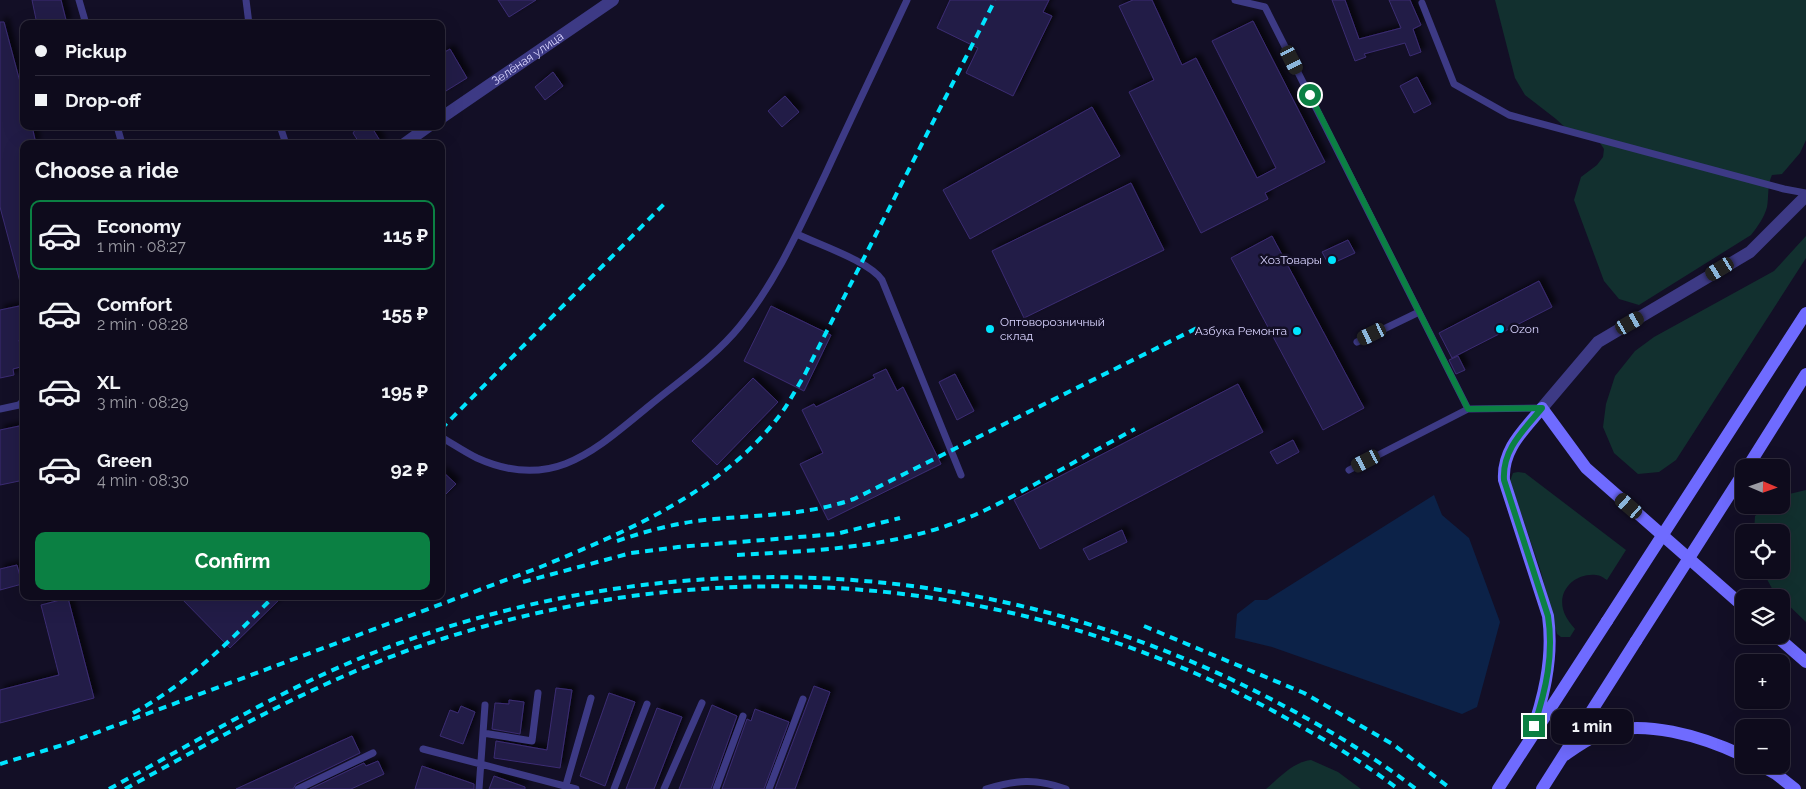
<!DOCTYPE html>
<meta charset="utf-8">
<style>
body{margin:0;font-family:Raleway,sans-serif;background:#1c1929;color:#f1f3f6;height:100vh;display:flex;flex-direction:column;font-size:19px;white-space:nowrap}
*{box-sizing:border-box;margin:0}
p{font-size:16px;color:#9b9ba3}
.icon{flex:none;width:28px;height:28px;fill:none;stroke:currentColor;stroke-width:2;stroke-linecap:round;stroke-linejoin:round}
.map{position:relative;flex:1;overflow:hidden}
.details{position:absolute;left:20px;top:140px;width:425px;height:460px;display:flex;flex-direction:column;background:#0e0b1c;border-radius:10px;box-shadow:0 5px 20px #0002,0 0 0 1px #2e2b3b}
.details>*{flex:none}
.hud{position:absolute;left:20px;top:20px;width:425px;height:110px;border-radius:10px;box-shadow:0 5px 20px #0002,0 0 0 1px #2e2b3b;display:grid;align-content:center;height:110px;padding:0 15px;background:#0e0b1c}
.needle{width:32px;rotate:92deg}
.controls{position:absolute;left:1735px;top:459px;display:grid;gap:10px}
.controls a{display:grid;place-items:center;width:55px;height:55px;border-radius:10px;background:#0e0b1c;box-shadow:0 5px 20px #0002,0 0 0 1px #2e2b3b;font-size:25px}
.end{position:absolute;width:22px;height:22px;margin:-11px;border:6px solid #0b8043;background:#fff;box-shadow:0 0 0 2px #fff}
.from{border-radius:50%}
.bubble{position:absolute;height:35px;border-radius:10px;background:#0e0b1c;box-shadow:0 5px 20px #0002,0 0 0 1px #2e2b3b;font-size:16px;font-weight:700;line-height:35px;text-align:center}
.car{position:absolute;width:15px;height:30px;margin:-15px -8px;border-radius:6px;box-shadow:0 0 4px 1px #0007;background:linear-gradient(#222 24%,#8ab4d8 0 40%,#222 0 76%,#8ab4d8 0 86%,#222 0)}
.hud b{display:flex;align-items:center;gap:18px;height:48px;font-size:19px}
.hud b+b{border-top:1px solid #2e2b3b}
.hud i{width:12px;height:12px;background:#f1f3f6}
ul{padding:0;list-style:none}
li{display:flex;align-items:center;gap:15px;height:70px;margin:0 10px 8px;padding:0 5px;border:2px solid transparent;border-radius:10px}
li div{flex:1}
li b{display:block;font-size:19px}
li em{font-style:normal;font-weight:700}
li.current{border-color:#0b8043}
li>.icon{width:45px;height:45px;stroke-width:1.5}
h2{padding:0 15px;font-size:22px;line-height:60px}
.button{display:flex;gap:10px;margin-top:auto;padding:10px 15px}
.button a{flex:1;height:58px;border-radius:10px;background:#0b8043;color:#fff;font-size:20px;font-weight:700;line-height:58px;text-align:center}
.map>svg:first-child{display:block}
.green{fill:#12302f}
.water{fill:#0c2248}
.building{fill:#241b47;stroke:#3b2d73;filter:url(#shadow)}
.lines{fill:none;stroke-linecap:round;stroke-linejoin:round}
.lane{stroke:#3d3a85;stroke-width:7}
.street{stroke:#3d3a85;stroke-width:12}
.secondary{stroke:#6f6bff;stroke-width:12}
.rail{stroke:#00e5ff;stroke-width:4;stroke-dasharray:8 6;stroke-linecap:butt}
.secondary-bridge{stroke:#6f6bff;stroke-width:12}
.route{stroke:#0b8043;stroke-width:6}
.poi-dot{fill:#00e5ff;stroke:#130f26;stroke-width:2}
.labels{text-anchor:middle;stroke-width:5;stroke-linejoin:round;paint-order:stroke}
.street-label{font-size:12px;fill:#d9d4ff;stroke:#130f26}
.poi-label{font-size:12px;fill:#d9d4ff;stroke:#130f26;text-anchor:end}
</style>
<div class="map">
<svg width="1806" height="789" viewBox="0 0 1806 789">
<defs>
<filter id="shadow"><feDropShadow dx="4.5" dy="-4.5" stdDeviation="2.5" flood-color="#0009"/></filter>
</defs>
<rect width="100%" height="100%" fill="#130f26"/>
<!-- green -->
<path class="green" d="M 1495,0 L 1806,0 L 1806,140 L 1800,153 L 1782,174 L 1772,175 C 1767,186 1769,196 1767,207 C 1764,218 1758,226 1751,235 L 1639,305 L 1619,299 L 1604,281 L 1574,200 L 1581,177 L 1597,165 L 1603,157 L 1604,149 L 1596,137 L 1568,130 L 1556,119 L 1525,95 L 1515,78 Z
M 1806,236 L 1806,258 L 1676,460 L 1659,472 L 1638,474 L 1614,453 L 1603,427 L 1606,404 L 1615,376 L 1635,351 L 1654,337 L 1774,271 Z
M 1518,472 L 1525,473 L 1626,550 L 1607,580 C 1604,578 1600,575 1596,575 C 1576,573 1558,589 1563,609 C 1565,617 1570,623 1575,629 L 1570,637 L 1561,637 L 1557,634 L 1541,572 L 1510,481 L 1513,473 Z
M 1806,490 L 1806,622 L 1781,598 L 1775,594 L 1762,570 L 1781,570 L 1781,532 L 1754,532 L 1755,516 L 1768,505 L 1781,505 L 1781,496 Z
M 1311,760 L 1338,772 L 1361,789 L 1266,789 C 1279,778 1293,762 1311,760 Z"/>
<!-- water -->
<path class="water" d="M 1434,495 L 1442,515 L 1469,538 L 1500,622 L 1477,707 L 1462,714 L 1272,647 L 1235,638 L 1237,614 L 1255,600 L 1267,600 Z"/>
<!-- building -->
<path class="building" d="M 32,0 L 61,0 L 67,24 L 37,24 Z
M 498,0 L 536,0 L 509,17 Z
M 950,0 L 1049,0 L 1043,12 L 1052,16 L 1013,96 L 966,73 L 978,48 L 937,28 Z
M 1133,0 L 1152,0 L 1182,65 L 1196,58 L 1257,178 L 1276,168 L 1212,41 L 1253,21 L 1325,162 L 1265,193 L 1268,199 L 1201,233 L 1129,92 L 1154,80 L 1119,6 Z
M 1332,0 L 1345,0 L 1359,39 L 1401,28 L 1389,0 L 1410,0 L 1421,25 L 1413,29 L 1421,52 L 1410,56 L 1405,43 L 1364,54 L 1366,57 L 1355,61 Z
M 0,22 L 4,22 L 24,97 L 24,126 L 32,126 L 36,144 L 24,144 L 24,282 L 20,282 L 0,207 Z
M 450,49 L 467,78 L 441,94 L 441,54 Z
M 553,72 L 563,86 L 545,100 L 535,87 Z
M 1417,77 L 1431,104 L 1414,113 L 1400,86 Z
M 785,96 L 799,112 L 782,127 L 768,111 Z
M 1092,107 L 1120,156 L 970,239 L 943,190 Z
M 358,126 L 371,126 L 382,144 L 360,144 L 353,133 Z
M 1131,183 L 1164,250 L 1024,318 L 992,251 Z
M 1272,236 L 1364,408 L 1323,430 L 1231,258 Z
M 1348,240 L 1355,253 L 1329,265 L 1322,252 Z
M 1539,281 L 1552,307 L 1452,358 L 1439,333 Z
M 24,305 L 24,339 L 19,340 L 24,366 L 13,369 L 14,375 L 0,378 L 0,310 Z
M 771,306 L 831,335 L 804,391 L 744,361 Z
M 1458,356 L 1465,370 L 1456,374 L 1449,360 Z
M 886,369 L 897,391 L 903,387 L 941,464 L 828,520 L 800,464 L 823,453 L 802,410 L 814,404 L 816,407 L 875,378 L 873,375 Z
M 955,374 L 974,411 L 957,420 L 939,382 Z
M 753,378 L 778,402 L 717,465 L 692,441 Z
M 1238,384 L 1263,432 L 1040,549 L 1014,500 Z
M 24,425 L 24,480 L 0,485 L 0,430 Z
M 1293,440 L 1299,452 L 1277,464 L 1270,452 Z
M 441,470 L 456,484 L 441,499 Z
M 1122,530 L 1127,542 L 1089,560 L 1083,549 Z
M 17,565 L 22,584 L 0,590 L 0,569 Z
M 179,596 L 283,596 L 230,648 Z
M 68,598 L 94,698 L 0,723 L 0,690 L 59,675 L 41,605 Z
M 814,686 L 830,692 L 795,789 L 775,789 Z
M 556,688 L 572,690 L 560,768 L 494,758 L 496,741 L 547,750 Z
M 609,693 L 635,702 L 605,786 L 580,776 Z
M 509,700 L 524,702 L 520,734 L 492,729 L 495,703 L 509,704 Z
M 712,705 L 737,716 L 711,789 L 679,789 Z
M 461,706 L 475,712 L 463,744 L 440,736 L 450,710 L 458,713 Z
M 657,708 L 682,717 L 654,789 L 626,789 Z
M 755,709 L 789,722 L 764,789 L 722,789 L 747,719 L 751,721 Z
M 352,736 L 360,753 L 296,784 L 293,789 L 236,789 Z
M 378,761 L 384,774 L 351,789 L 310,789 L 364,763 L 366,766 Z
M 422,766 L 474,784 L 474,789 L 415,789 Z
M 494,776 L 525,787 L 525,789 L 489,789 Z"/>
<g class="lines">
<!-- lane -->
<path class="lane" d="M 79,0 L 86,24
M 246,0 L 249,24
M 1235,0 L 1265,7 L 1468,409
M 1422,3 L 1454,84 L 1509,115 L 1784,189 L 1806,193
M 117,126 L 122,144
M 280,126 L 286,144
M 797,234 C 819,245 869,261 882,280 L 961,475
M 1357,342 L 1419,312
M 0,409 L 19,405 L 24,400
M 441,437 C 453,444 465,452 477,458 C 552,492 594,451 649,406 C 679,381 715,357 740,326 C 776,282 800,227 825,175 C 852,116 880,58 907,0
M 1349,470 L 1468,409 L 1542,408
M 483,733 L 532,741 L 538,693
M 423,749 L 576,789
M 566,785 L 591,698
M 298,789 L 373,753
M 479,789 L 485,705
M 614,789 L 647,704
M 664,789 L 702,703
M 716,789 L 743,716
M 769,789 L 803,699
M 986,789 C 1017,780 1035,778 1066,789"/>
<!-- street -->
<g class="street">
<path id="s1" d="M 441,118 L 613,0"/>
<path d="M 404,144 L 429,126"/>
<path d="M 1542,408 L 1598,342 L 1750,252 L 1806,196"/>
</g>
<!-- secondary -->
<path class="secondary" d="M 1747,468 L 1806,374
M 1775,635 L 1806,662
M 1529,741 C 1543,700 1554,660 1548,616 L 1504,480 C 1502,449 1524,430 1542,408 L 1586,468 L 1744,607
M 1565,755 C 1575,748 1586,740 1598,735 C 1641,717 1704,737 1744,756
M 1760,765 L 1776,774 L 1795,789
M 1498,789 L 1607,621
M 1542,789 L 1636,641"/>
<!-- rail -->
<path class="rail" d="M 441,429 L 667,201
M 617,541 C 649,530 680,522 714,519 C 762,515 808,515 854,499 L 1199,327
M 737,555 C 812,551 893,548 965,519 C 990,509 1015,495 1039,482 C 1071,464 1103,446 1135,429
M 523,582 L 631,553 L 678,547 L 836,534 L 900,518
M 1144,626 L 1304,693 L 1394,745 L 1451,789
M 133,713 C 188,684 231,640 274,596
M 0,764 L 66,744 L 538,568 C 625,532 721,493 780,415 C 789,403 796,389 804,376 L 995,0
M 109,789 C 203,738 296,680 397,644 C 683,540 996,557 1267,697 C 1319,724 1369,753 1416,789
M 125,789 C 229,732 332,673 445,638 C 724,550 1019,574 1277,713 C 1319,736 1360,760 1398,789"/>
<!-- secondary-bridge -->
<path class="secondary-bridge" d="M 1607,621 L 1806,313
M 1636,641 L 1744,472"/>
</g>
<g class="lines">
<!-- route -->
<path class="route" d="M 1310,95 L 1468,409 L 1542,408 C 1524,430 1502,449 1504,480 L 1548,616 C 1554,654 1546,690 1534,726"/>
</g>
<!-- markers -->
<g class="poi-dot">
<circle cx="1332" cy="260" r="5"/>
<circle cx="990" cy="329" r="5"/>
<circle cx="1500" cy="329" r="5"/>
<circle cx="1297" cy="331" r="5"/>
</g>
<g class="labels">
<!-- street labels -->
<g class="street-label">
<text dy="4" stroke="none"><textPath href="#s1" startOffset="105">Зелёная улица</textPath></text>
</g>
<!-- poi labels -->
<g class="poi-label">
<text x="1322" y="264">ХозТовары</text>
<text x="1000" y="326" text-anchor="start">Оптоворозничный<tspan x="1000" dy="14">склад</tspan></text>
<text x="1510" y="333" text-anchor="start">Ozon</text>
<text x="1287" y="335">Азбука Ремонта</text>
</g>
</g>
</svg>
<div class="controls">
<a><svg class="needle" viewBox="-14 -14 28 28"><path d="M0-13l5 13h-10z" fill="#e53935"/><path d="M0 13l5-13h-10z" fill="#9b9ba3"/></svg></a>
<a><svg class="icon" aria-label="locate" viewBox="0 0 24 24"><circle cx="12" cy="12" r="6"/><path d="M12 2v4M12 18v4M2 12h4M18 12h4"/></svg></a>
<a><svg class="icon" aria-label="layers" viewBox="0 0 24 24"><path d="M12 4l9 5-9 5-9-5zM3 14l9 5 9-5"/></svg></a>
<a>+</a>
<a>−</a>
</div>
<i class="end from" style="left:1310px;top:95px"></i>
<i class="end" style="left:1534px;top:726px"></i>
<div class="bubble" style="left:1551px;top:709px;width:82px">1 min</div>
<i class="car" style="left:1292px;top:60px;rotate:153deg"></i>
<i class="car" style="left:1720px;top:269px;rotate:239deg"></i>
<i class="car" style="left:1630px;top:323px;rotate:60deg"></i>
<i class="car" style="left:1372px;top:334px;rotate:244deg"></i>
<i class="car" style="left:1366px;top:461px;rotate:243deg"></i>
<i class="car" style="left:1629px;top:506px;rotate:311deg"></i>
<div class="hud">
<b><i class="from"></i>Pickup</b>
<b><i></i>Drop-off</b>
</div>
<section class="details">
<h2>Choose a ride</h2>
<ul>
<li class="current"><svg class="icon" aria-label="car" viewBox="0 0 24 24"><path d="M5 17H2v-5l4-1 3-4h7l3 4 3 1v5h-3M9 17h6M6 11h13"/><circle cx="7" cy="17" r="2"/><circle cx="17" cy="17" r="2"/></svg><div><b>Economy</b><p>1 min · 08:27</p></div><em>115 ₽</em></li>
<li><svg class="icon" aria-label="car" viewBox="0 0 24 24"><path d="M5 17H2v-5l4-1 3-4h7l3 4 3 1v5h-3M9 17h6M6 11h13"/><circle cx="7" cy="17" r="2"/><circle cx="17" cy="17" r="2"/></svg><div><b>Comfort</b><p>2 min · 08:28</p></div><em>155 ₽</em></li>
<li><svg class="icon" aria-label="car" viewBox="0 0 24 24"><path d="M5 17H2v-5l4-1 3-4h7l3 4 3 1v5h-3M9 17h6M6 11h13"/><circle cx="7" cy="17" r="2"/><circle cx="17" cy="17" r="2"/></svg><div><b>XL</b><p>3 min · 08:29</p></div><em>195 ₽</em></li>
<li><svg class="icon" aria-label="car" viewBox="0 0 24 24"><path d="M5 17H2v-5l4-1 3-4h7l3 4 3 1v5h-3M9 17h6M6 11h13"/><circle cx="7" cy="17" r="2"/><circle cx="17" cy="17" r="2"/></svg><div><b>Green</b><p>4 min · 08:30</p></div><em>92 ₽</em></li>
</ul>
<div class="button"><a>Confirm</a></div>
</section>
</div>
